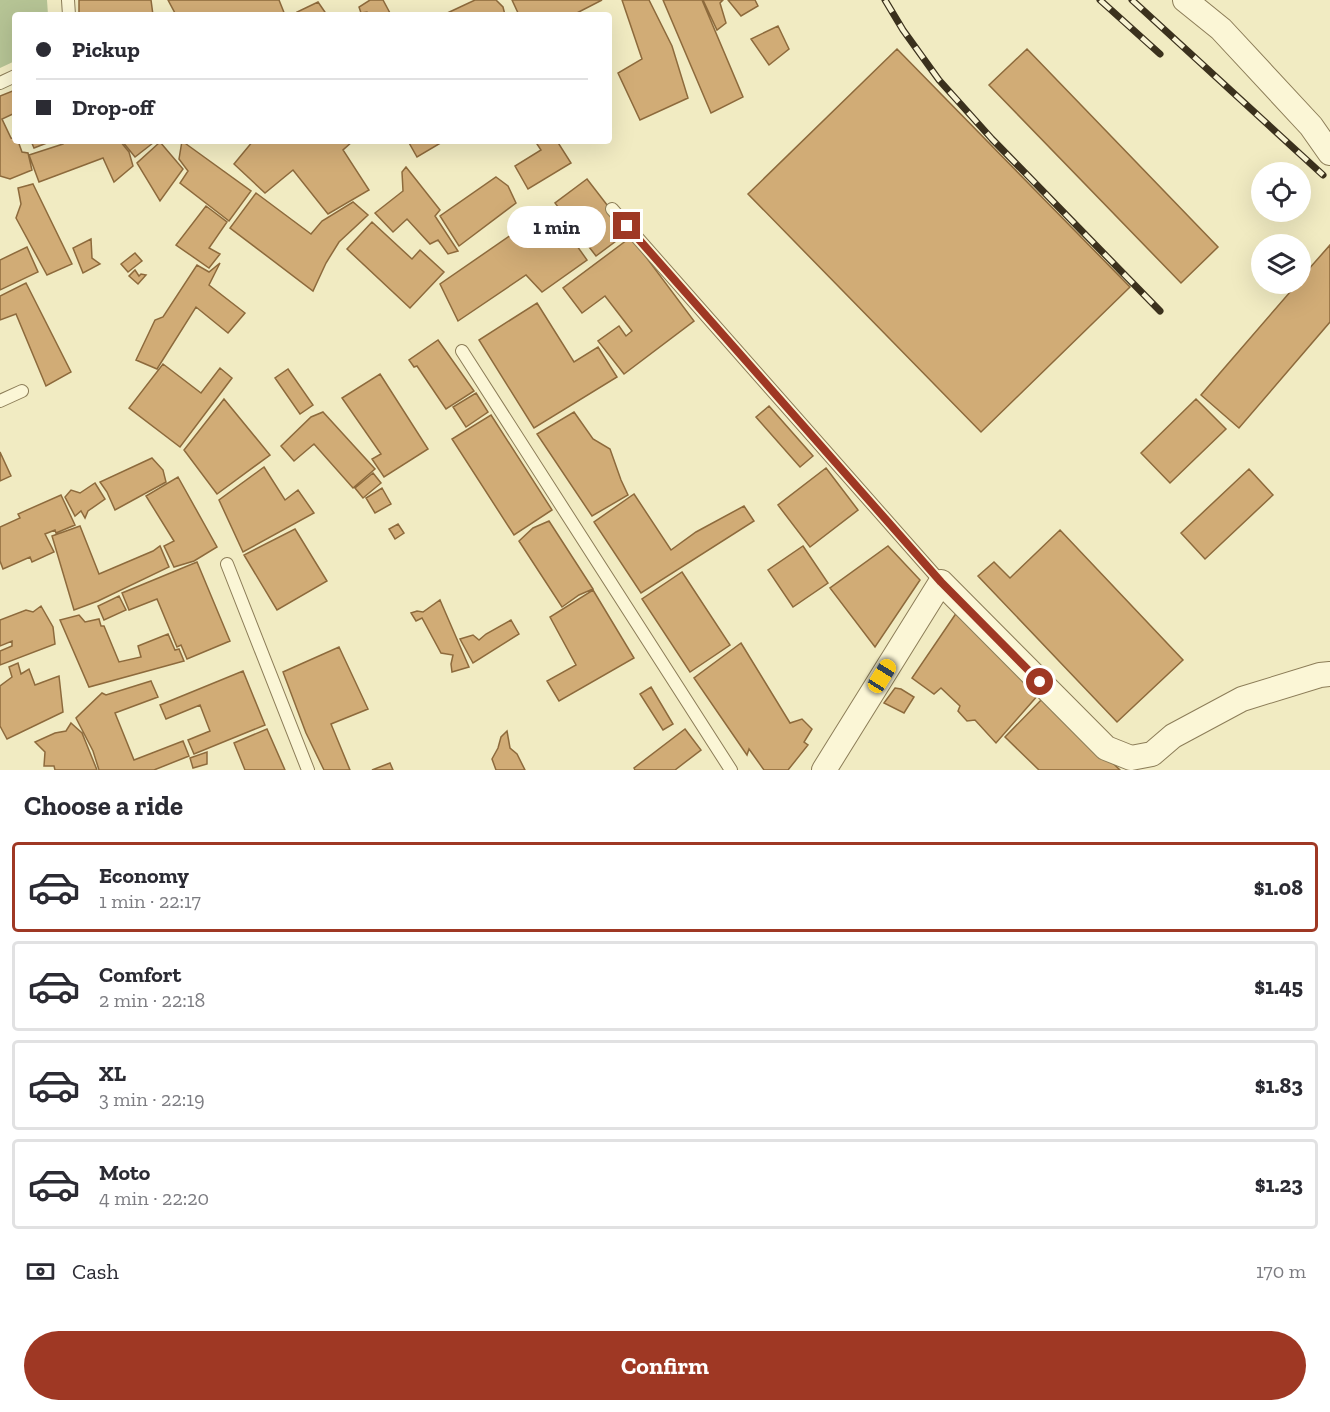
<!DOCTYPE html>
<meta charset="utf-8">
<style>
body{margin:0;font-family:"Zilla Slab",serif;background:#f2f2f3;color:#2b2b33;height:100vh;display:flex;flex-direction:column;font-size:22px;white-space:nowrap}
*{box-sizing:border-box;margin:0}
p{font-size:20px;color:#7c7c81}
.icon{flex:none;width:33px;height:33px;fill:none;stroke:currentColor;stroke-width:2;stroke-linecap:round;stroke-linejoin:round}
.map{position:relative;height:770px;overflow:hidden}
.side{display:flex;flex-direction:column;background:#fff;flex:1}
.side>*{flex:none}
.banner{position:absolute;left:12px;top:12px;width:600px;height:132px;border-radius:6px;box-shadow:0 6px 24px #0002;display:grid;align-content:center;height:132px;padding:0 24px;background:#fff}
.fabs{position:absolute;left:1251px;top:162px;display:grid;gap:12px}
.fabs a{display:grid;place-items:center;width:60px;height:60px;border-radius:50%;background:#fff;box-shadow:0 6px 24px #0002;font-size:30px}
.end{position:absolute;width:27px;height:27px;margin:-14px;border:8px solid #9f3824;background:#fff;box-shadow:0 0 0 3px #fff}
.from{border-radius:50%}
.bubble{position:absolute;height:42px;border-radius:21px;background:#fff;box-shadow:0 6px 24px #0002;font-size:20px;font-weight:700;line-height:42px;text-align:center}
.car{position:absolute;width:18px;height:36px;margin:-18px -9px;border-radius:8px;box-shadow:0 0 4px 2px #0007;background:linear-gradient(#f5c518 24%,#345 0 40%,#f5c518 0 76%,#345 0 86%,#f5c518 0)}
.banner b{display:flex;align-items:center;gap:21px;height:57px;font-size:22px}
.banner b+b{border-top:2px solid #e1e1e2}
.banner i{width:15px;height:15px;background:#2b2b33}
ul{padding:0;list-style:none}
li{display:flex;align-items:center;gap:18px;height:90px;margin:0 12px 9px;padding:0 12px;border:3px solid #e1e1e2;border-radius:6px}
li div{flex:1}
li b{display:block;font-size:22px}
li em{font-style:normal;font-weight:700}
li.current{border-color:#9f3824}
li>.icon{width:54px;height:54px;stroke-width:1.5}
h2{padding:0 24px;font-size:27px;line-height:72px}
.pay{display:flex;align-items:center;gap:15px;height:66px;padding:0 24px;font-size:22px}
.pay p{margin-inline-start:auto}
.action{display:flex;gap:12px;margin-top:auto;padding:12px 24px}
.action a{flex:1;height:69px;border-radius:36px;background:#9f3824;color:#fff;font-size:24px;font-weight:700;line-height:69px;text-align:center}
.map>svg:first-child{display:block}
.cemetery{fill:#b6c495}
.building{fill:#d1ac76;stroke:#8d6a3c;stroke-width:1.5}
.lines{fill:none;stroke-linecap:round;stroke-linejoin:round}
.lane-casing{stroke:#8c7d58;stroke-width:14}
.street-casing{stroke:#8c7d58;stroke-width:26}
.lane{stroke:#fbf6d6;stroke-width:12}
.street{stroke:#fbf6d6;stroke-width:24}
.rail-casing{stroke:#3b311d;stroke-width:7}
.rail{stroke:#f8f3d3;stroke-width:4.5;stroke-dasharray:14;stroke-linecap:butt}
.route{stroke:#9f3824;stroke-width:8}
</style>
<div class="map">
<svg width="1330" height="770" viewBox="0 0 1330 770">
<rect width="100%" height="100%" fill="#f1ebc2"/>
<!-- cemetery -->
<path class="cemetery" d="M 0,0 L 47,0 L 48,15 L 15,15 L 15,61 L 0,68 Z"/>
<!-- building -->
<path class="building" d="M 79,0 L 151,0 L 153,15 L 79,15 Z
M 168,0 L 279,0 L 285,15 L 176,15 Z
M 370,0 L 383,0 L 391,15 L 369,15 L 367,12 L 361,13 L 359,7 Z
M 475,0 L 496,0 L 503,7 L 505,15 L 443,15 Z
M 512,0 L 602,0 L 573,15 L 519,15 Z
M 622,0 L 649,0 L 672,46 L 688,98 L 640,120 L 618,73 L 642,59 Z
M 663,0 L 702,0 L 743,97 L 711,113 Z
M 703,0 L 723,0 L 720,3 L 726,23 L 717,30 Z
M 728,0 L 755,0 L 758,6 L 741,16 Z
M 318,2 L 327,15 L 299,15 L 297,12 Z
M 778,26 L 789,49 L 769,65 L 751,39 Z
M 897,49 L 1130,287 L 981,432 L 748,194 Z
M 1027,49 L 1218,247 L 1181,283 L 989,85 Z
M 15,90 L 15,113 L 2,119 L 11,138 L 15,139 L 15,141 L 18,141 L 22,152 L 28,153 L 32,170 L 10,179 L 0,176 L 0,96 Z
M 31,141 L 52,141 L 34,148 Z
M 62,141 L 120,141 L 129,152 L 133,166 L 114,182 L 103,158 L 39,182 L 29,155 L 63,144 Z
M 122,141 L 151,141 L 153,143 L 135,157 Z
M 182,141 L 251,191 L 229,221 L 180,183 L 188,171 L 179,159 Z
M 253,141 L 353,141 L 343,150 L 369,190 L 328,214 L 293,170 L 265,193 L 234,164 Z
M 408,141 L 444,141 L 417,157 Z
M 535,141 L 557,141 L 571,163 L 528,189 L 515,166 L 541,150 Z
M 160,142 L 183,169 L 160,201 L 137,163 Z
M 406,167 L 440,210 L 435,216 L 458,251 L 448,254 L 438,240 L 430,244 L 407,219 L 393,232 L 375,213 L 403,191 L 402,172 Z
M 496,177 L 508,186 L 516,203 L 459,246 L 440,216 Z
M 587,179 L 628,232 L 596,256 L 555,203 Z
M 33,184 L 72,264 L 47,275 L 16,218 L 21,204 L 18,188 Z
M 256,193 L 311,234 L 322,221 L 353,202 L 368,215 L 339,242 L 326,263 L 313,291 L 230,228 Z
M 206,206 L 227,222 L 209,248 L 220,254 L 209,268 L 176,245 Z
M 550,208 L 587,260 L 542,292 L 526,275 L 458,321 L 440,284 Z
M 372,222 L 412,259 L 420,250 L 444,272 L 410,308 L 347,249 Z
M 631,237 L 694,321 L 624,374 L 598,341 L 619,326 L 626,336 L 632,331 L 605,296 L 582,313 L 563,288 Z
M 91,239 L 92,258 L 100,264 L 83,273 L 73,248 Z
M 1330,245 L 1330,322 L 1239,428 L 1201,395 L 1297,284 L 1300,284 L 1300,279 Z
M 27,247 L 38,272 L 0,290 L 0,260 Z
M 135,253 L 142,261 L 128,272 L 121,264 Z
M 220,263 L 209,285 L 245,313 L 228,333 L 196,307 L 157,369 L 136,360 L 155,320 L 163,317 L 197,265 L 209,272 Z
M 135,270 L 139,276 L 141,274 L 146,275 L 138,284 L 129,276 Z
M 26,283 L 71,372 L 46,386 L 16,314 L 0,320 L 0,296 Z
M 537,303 L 574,362 L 598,347 L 617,377 L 534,428 L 479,340 Z
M 438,340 L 474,391 L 446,409 L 417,366 L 414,367 L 409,360 Z
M 163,364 L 201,393 L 220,368 L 232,378 L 180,447 L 129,408 Z
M 288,369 L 313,405 L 300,414 L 275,378 Z
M 380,374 L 428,449 L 384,477 L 372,459 L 381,454 L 342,398 Z
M 476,393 L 488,412 L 466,427 L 453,407 Z
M 224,399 L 270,455 L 217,494 L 184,450 Z
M 1196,399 L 1226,429 L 1170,483 L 1141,453 Z
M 769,406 L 813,456 L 800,467 L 756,417 Z
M 323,412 L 375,469 L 353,488 L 314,444 L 294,461 L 281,446 L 311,417 Z
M 574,412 L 593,439 L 610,449 L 621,480 L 628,495 L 592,516 L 537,434 Z
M 491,415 L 552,510 L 514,535 L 452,439 Z
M 0,452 L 11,476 L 0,481 Z
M 152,458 L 163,470 L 166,482 L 115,510 L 107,492 L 100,482 Z
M 264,467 L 285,500 L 298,490 L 314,513 L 243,552 L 219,500 Z
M 826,468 L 858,510 L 810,547 L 778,505 Z
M 1249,469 L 1273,495 L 1205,559 L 1181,533 Z
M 373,473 L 381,483 L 363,498 L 355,488 Z
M 178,477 L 217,547 L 194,561 L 174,567 L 164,546 L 174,541 L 146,496 Z
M 95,483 L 105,499 L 88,511 L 85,518 L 81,511 L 75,516 L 65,497 L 71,490 L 80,493 Z
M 382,488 L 391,504 L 375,513 L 366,498 Z
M 634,494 L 671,550 L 696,532 L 744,506 L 754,521 L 641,593 L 594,522 Z
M 61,495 L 75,525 L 56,533 L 55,530 L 45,534 L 54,552 L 32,562 L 30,557 L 3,569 L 0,561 L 0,527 L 20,518 L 18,514 Z
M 549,521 L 593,589 L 579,595 L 562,607 L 519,541 L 533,528 Z
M 398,524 L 404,533 L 395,539 L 389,529 Z
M 80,526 L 99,574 L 153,551 L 160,546 L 169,567 L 98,601 L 74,610 L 52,536 Z
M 295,529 L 327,581 L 277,610 L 244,555 Z
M 1060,530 L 1183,660 L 1117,722 L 978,576 L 994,562 L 1010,578 Z
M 803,546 L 828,583 L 793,607 L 768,570 Z
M 888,546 L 920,580 L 875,647 L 830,588 Z
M 197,562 L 230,641 L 187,659 L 181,645 L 177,647 L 157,599 L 129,610 L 122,593 Z
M 682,572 L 730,645 L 690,672 L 642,599 Z
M 593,590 L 634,658 L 559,701 L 547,681 L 576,665 L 550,617 Z
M 119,596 L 126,610 L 104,620 L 98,606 Z
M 440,600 L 469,667 L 452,672 L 451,664 L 453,655 L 441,653 L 422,618 L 416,621 L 411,613 L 417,611 L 423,612 Z
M 41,606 L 53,627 L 55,644 L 0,665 L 0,651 L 12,646 L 12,641 L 0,646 L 0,620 L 26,610 L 33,612 Z
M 957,612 L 1039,694 L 996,743 L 975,720 L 967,721 L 958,711 L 960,706 L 941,688 L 934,694 L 912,678 Z
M 79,615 L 85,622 L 99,619 L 101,626 L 104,626 L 119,662 L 141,657 L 138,646 L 168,634 L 175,650 L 179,649 L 184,661 L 89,687 L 60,620 Z
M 511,620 L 519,634 L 473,663 L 460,639 L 473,635 L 479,640 L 486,634 Z
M 741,643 L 790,723 L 802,719 L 812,729 L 804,742 L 808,745 L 788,770 L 764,770 L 749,749 L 747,755 L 694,678 Z
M 339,647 L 368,709 L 331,724 L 350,770 L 324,770 L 306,733 L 283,672 Z
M 18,663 L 21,674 L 29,669 L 35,685 L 59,676 L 63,712 L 7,739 L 0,726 L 0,686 L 12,677 L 9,667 Z
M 243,671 L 265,725 L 194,754 L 188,740 L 210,731 L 200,705 L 166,719 L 160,705 Z
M 151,681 L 158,697 L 115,713 L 134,760 L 183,741 L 189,756 L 154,770 L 99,770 L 93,751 L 76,718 L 102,693 L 106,695 Z
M 651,687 L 673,724 L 663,730 L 640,694 Z
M 895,688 L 901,689 L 914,697 L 904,713 L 884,703 Z
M 1044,697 L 1120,770 L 1039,770 L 1005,737 Z
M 71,723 L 82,733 L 97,770 L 55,770 L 54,766 L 44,766 L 45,752 L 35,742 L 55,733 L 66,731 Z
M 267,729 L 285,770 L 245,770 L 234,743 Z
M 685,729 L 701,750 L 675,770 L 635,770 L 634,768 Z
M 507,731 L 510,748 L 517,754 L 525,770 L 496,770 L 492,759 L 498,748 L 501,737 Z
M 207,752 L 207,764 L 193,768 L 190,758 Z
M 390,763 L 393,770 L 372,770 Z"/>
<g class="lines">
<defs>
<path id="lane" d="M 68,0 L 69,15
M 0,83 L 15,76
M 612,209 L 941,582
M 462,351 L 731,770
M 0,401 L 22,391
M 227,564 L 308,770"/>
<path id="street" d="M 1185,0 L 1221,29 L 1311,126 L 1330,153
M 824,770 L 941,582 L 1106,748 L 1131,758 L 1152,754 L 1173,736 L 1242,699 L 1320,675 L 1330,674"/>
</defs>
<!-- lane casing -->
<use href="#lane" class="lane-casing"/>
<!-- street casing -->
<use href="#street" class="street-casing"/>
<!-- lane -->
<use href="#lane" class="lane"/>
<!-- street -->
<use href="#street" class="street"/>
<defs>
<path id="rail" d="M 885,0 L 903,30 L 939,80 L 992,139 L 1160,311
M 1100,0 L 1160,54
M 1132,0 L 1323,175"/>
</defs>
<!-- rail casing -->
<use href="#rail" class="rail-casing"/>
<!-- rail -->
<use href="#rail" class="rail"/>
</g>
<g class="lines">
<!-- route -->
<path class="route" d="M 627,226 L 941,582 L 1040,682"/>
</g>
</svg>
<div class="fabs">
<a><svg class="icon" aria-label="locate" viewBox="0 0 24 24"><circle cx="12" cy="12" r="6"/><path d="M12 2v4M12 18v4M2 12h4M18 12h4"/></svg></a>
<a><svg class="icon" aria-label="layers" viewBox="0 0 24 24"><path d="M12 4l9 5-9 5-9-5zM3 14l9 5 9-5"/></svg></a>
</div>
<i class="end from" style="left:1040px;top:682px"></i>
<i class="end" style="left:627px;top:226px"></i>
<div class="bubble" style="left:507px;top:206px;width:99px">1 min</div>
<i class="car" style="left:882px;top:676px;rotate:32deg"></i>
<div class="banner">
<b><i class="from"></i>Pickup</b>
<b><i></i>Drop-off</b>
</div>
</div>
<section class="side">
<h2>Choose a ride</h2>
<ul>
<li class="current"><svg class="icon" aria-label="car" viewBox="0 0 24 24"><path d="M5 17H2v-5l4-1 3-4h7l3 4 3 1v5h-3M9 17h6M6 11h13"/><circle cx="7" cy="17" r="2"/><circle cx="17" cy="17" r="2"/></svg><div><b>Economy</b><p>1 min · 22:17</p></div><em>$1.08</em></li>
<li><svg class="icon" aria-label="car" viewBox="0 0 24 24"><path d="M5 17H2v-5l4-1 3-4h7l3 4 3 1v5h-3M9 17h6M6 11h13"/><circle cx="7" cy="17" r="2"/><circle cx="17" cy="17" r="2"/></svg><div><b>Comfort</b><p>2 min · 22:18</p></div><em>$1.45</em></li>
<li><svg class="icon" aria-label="car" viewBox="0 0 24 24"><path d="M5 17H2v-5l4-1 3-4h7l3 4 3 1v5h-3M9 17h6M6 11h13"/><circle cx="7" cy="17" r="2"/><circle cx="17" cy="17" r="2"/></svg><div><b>XL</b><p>3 min · 22:19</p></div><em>$1.83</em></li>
<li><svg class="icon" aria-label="car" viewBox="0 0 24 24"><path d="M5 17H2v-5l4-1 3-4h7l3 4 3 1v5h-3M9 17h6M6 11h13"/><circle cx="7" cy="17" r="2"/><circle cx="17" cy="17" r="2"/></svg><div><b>Moto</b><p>4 min · 22:20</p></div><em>$1.23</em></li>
</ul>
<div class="pay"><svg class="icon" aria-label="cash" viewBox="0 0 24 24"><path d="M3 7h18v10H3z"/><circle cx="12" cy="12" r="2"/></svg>Cash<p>170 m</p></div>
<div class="action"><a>Confirm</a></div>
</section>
